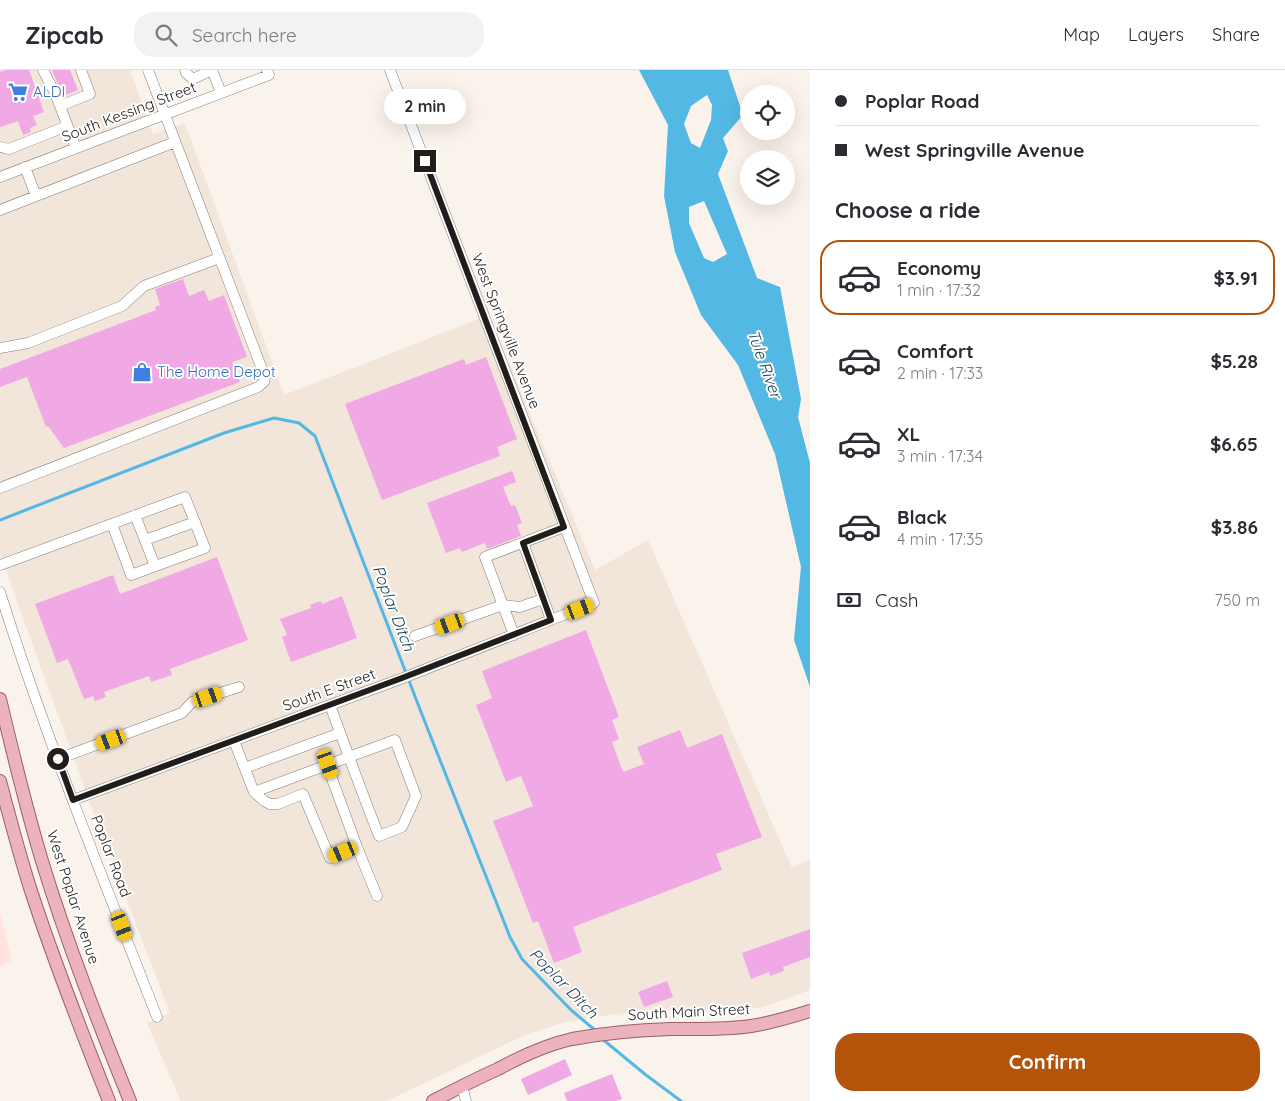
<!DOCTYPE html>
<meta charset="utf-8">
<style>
body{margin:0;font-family:Quicksand,sans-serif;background:#f2f2f3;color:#2b2b33;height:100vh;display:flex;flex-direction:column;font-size:19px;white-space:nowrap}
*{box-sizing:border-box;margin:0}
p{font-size:16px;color:#7c7c81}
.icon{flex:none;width:28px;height:28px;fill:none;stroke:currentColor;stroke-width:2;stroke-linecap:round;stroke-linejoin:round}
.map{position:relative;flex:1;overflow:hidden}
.panel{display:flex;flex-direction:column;background:#fff;width:475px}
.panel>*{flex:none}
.banner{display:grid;align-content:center;height:110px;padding:0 25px;background:#fff}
.tools{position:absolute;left:740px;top:15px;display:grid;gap:10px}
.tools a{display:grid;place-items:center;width:55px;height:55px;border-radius:50%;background:#fff;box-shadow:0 5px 20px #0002;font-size:25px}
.end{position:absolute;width:22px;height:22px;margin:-11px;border:6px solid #201d1b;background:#fff;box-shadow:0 0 0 2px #fff}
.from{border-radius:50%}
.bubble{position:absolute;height:35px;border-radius:18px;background:#fff;box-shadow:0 5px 20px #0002;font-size:16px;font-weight:800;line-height:35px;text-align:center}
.car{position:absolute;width:15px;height:30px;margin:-15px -8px;border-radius:6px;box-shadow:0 0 4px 1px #0007;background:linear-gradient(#f5c518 24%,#345 0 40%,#f5c518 0 76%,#345 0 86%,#f5c518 0)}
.banner b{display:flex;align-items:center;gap:18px;height:48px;font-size:19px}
.banner b+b{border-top:1px solid #e1e1e2}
.banner i{width:12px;height:12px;background:#2b2b33}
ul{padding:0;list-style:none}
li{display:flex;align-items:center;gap:15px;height:75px;margin:0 10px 8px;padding:0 15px;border:2px solid transparent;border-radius:20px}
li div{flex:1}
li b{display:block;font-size:19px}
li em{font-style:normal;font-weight:800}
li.selected{border-color:#b45309}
li>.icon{width:45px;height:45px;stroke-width:1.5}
h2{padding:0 25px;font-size:22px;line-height:60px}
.pay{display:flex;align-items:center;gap:12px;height:55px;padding:0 25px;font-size:19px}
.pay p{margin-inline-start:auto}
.cta{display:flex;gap:10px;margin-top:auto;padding:10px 25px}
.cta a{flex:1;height:58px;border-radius:20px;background:#b45309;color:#fff;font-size:20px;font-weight:800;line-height:58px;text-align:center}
header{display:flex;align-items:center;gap:30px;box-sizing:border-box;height:70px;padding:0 25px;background:#fff;border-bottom:1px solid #e1e1e2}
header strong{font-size:24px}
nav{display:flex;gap:28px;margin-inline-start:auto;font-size:18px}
.search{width:350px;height:45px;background:#f2f2f3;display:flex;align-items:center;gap:12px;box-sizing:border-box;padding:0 18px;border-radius:20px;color:#7c7c81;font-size:19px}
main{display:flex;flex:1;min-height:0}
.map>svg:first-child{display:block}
.built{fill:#f2e5d9}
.industrial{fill:#fee3df}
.water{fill:#54b8e4;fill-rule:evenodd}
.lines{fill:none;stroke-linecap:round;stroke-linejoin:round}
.stream{stroke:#54b8e4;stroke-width:3}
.building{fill:#f0a9e5}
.minor-casing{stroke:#857e78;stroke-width:11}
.major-casing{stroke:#9c5d68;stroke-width:14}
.minor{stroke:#fff;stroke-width:10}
.major{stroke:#ecb3bd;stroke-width:12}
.route{stroke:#201d1b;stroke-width:6}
.labels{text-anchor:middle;stroke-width:4;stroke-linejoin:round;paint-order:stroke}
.shop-label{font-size:15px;fill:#366cbe;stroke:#fff;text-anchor:start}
.street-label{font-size:15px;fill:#201d1b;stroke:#fff}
.water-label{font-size:16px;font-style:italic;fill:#1b4659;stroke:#fff}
</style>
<header>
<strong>Zipcab</strong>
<div class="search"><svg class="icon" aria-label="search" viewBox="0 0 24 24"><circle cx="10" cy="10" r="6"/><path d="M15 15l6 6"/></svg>Search here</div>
<nav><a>Map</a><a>Layers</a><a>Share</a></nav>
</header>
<main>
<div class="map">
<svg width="810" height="1031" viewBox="0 0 810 1031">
<rect width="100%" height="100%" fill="#faf3ec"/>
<!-- built -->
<path class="built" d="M 0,0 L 130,0 L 153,64 L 185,53 L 284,325 L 489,245 L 595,500 L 648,470 L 792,798 L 810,789 L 810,920 L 764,937 L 724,941 L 682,939 L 636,942 L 601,946 L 566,952 L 540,960 L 512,971 L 387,1031 L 181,1031 L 147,953 L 170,943 L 93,742 L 0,484 Z"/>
<!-- industrial -->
<path class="industrial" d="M 0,842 L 12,891 L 0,896 Z"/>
<!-- water -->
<path class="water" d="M 639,0 L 728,0 L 743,45 L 723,68 L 728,81 L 718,104 L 757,208 L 780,217 L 801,329 L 798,347 L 810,393 L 810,617 L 794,570 L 801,497 L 775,384 L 738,295 L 701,245 L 675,182 L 664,126 L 668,55 ZM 707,25 L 712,35 L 711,50 L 700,78 L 691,73 L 684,54 L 691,36 ZM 704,131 L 727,184 L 713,192 L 704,188 L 689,153 L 689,137 Z"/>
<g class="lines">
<!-- stream -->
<path class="stream" d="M 0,450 L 224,363 L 274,348 L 299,353 L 315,366 L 421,642 L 510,867 L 522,889 L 571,940 L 596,961
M 601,968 L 646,1005 L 681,1031"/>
</g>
<!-- building -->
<path class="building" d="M 6,0 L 29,0 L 44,42 L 33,46 L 37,55 L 30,58 L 31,62 L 23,65 L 18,51 L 0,57 L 0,2 Z
M 52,0 L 70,0 L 78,20 L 63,26 Z
M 183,209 L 189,226 L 204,220 L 209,231 L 224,225 L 247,287 L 232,292 L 240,312 L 64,378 L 48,356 L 46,357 L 27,307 L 0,317 L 0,299 L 156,240 L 155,237 L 160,235 L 155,219 Z
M 486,287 L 517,369 L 497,377 L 500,386 L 382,430 L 345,334 L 464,289 L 466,295 Z
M 512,401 L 516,412 L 503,417 L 511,436 L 515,435 L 522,453 L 517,455 L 521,466 L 487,479 L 485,473 L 462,482 L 460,478 L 446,483 L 427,433 Z
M 217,487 L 248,570 L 170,599 L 172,605 L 151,612 L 149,606 L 104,622 L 106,627 L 95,631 L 93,626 L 84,629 L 68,589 L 57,593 L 35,534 L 113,505 L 120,524 Z
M 342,526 L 357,568 L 291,592 L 282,567 L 287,565 L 280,549 L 311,538 L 310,535 L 321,531 L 322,534 Z
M 586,560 L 619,647 L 612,650 L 619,669 L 612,672 L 623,702 L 644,694 L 637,677 L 680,660 L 687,678 L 722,664 L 762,767 L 716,784 L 722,800 L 573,857 L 582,882 L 554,893 L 538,851 L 533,853 L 493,751 L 533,736 L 521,706 L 506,712 L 476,635 L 492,628 L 482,601 Z
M 810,859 L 810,887 L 783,897 L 784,901 L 770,906 L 769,902 L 751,909 L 742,883 Z
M 667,911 L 673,927 L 644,937 L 638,922 Z
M 565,989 L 572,1005 L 528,1025 L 521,1009 Z
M 612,1004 L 622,1029 L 616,1031 L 567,1031 L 564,1023 Z"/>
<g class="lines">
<defs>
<path id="minor" d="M 43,0 L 55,23 L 76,78
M 185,0 L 186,3 L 193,9 L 212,0
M 212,0 L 221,23
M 60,36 L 90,24 L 81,0
M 0,77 L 9,79 L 67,56
M 25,97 L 36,126
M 0,107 L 269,5 L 267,0
M 0,140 L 175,72
M 0,278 L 28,273 L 122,236 L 144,216 L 219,188
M 0,418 L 258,317 L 264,312 L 265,307 L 148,0
M 135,445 L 155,496
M 145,470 L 195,452
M 523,473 L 551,550
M 0,495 L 185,427 L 205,478 L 131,505 L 112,454
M 0,522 C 45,666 102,806 157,947
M 514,565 L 485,487 L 564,457
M 415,566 L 503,535 L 520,537 L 543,529
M 234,671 L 254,722 L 264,731 L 270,734 L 278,734 L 303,724 L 330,788 L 357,777
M 58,689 L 182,643 L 192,632 L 239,617
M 327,695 L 357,777 L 377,826
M 245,698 L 340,663
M 254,722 L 395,670 L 416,726 L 402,757 L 379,766 C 362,723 346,679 330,635
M 73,730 L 403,608 L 594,533 L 390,0
M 462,1016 L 466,1031"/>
<path id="major" d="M 0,629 C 13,684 26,738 42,791 C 67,873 98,952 130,1031
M 0,711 C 10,749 20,787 32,824 C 55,894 82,963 109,1031
M 433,1031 C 454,1020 476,1009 498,999 C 522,986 545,975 572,969 C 604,963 638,960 671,959 C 697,959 724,960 751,956 C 771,953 791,947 810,941"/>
</defs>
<!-- minor casing -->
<use href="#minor" class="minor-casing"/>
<!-- major casing -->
<use href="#major" class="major-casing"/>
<!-- minor -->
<use href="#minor" class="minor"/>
<!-- major -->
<use href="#major" class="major"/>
</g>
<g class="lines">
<!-- route -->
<path class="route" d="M 58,689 L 73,730 L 402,608 L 551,550 L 523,473 L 564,457 L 425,91"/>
</g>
<!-- icons -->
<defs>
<symbol id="supermarket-bare" viewBox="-9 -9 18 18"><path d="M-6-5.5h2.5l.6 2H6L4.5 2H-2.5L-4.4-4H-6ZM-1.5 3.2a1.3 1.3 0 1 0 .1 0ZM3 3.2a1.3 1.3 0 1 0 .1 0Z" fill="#3f7fe0" stroke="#fff" stroke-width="2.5" paint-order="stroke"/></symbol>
<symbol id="shop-bare" viewBox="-9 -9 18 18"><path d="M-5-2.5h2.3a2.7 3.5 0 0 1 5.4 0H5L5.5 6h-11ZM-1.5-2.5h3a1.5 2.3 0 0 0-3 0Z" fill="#3f7fe0" stroke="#fff" stroke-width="2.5" paint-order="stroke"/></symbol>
</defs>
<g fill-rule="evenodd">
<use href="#supermarket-bare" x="4" y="8" width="28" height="28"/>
<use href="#shop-bare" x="128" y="288" width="28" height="28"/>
</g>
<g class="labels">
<!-- shop labels -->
<g class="shop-label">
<text x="33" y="27">ALDI</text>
<text x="157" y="307">The Home Depot</text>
</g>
<!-- street labels -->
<g class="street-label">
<text transform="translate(129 42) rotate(-21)" y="5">South Kessing Street</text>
<text transform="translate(506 261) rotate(69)" y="5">West Springville Avenue</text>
<text transform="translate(329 620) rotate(-20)" y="5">South E Street</text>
<text transform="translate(111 786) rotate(69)" y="5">Poplar Road</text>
<text transform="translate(73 827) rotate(72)" y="5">West Poplar Avenue</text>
<text transform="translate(689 942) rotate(-3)" y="5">South Main Street</text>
</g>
<!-- water labels -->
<g class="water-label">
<text transform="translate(765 294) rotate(70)" y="6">Tule River</text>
<text transform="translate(394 538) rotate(69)" y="6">Poplar Ditch</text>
<text transform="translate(564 913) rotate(46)" y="6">Poplar Ditch</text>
</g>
</g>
</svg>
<div class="tools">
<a><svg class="icon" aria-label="locate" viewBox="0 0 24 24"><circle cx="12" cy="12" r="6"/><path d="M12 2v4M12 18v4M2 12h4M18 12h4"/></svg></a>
<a><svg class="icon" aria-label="layers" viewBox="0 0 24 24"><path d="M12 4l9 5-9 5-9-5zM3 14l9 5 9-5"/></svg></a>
</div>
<i class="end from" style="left:58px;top:689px"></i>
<i class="end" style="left:425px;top:91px"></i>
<div class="bubble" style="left:384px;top:19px;width:82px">2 min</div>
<i class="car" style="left:580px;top:539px;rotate:69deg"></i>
<i class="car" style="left:450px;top:554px;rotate:250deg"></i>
<i class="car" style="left:208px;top:627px;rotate:71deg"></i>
<i class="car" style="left:111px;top:670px;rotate:250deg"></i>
<i class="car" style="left:328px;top:694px;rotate:160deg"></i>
<i class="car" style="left:343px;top:782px;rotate:248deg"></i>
<i class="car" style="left:122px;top:856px;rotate:159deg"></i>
</div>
<section class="panel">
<div class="banner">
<b><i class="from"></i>Poplar Road</b>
<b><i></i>West Springville Avenue</b>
</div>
<h2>Choose a ride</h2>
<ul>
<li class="selected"><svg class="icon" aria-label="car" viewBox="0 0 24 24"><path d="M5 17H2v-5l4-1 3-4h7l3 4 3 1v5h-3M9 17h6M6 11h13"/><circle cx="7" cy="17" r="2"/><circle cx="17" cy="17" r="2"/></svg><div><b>Economy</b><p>1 min · 17:32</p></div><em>$3.91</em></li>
<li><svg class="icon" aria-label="car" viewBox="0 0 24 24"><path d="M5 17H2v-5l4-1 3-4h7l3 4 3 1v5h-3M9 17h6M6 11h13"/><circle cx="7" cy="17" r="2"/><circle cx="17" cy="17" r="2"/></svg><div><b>Comfort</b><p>2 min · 17:33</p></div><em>$5.28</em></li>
<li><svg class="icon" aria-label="car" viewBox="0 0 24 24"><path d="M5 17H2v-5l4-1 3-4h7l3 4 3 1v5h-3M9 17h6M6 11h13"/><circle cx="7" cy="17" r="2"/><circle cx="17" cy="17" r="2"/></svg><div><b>XL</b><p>3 min · 17:34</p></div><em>$6.65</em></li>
<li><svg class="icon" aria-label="car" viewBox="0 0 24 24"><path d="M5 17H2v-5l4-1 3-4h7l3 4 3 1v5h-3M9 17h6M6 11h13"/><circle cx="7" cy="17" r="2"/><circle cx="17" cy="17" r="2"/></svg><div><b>Black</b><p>4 min · 17:35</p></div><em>$3.86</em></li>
</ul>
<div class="pay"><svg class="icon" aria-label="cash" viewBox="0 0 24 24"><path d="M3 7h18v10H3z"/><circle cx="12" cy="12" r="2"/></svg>Cash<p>750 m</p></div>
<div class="cta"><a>Confirm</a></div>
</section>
</main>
